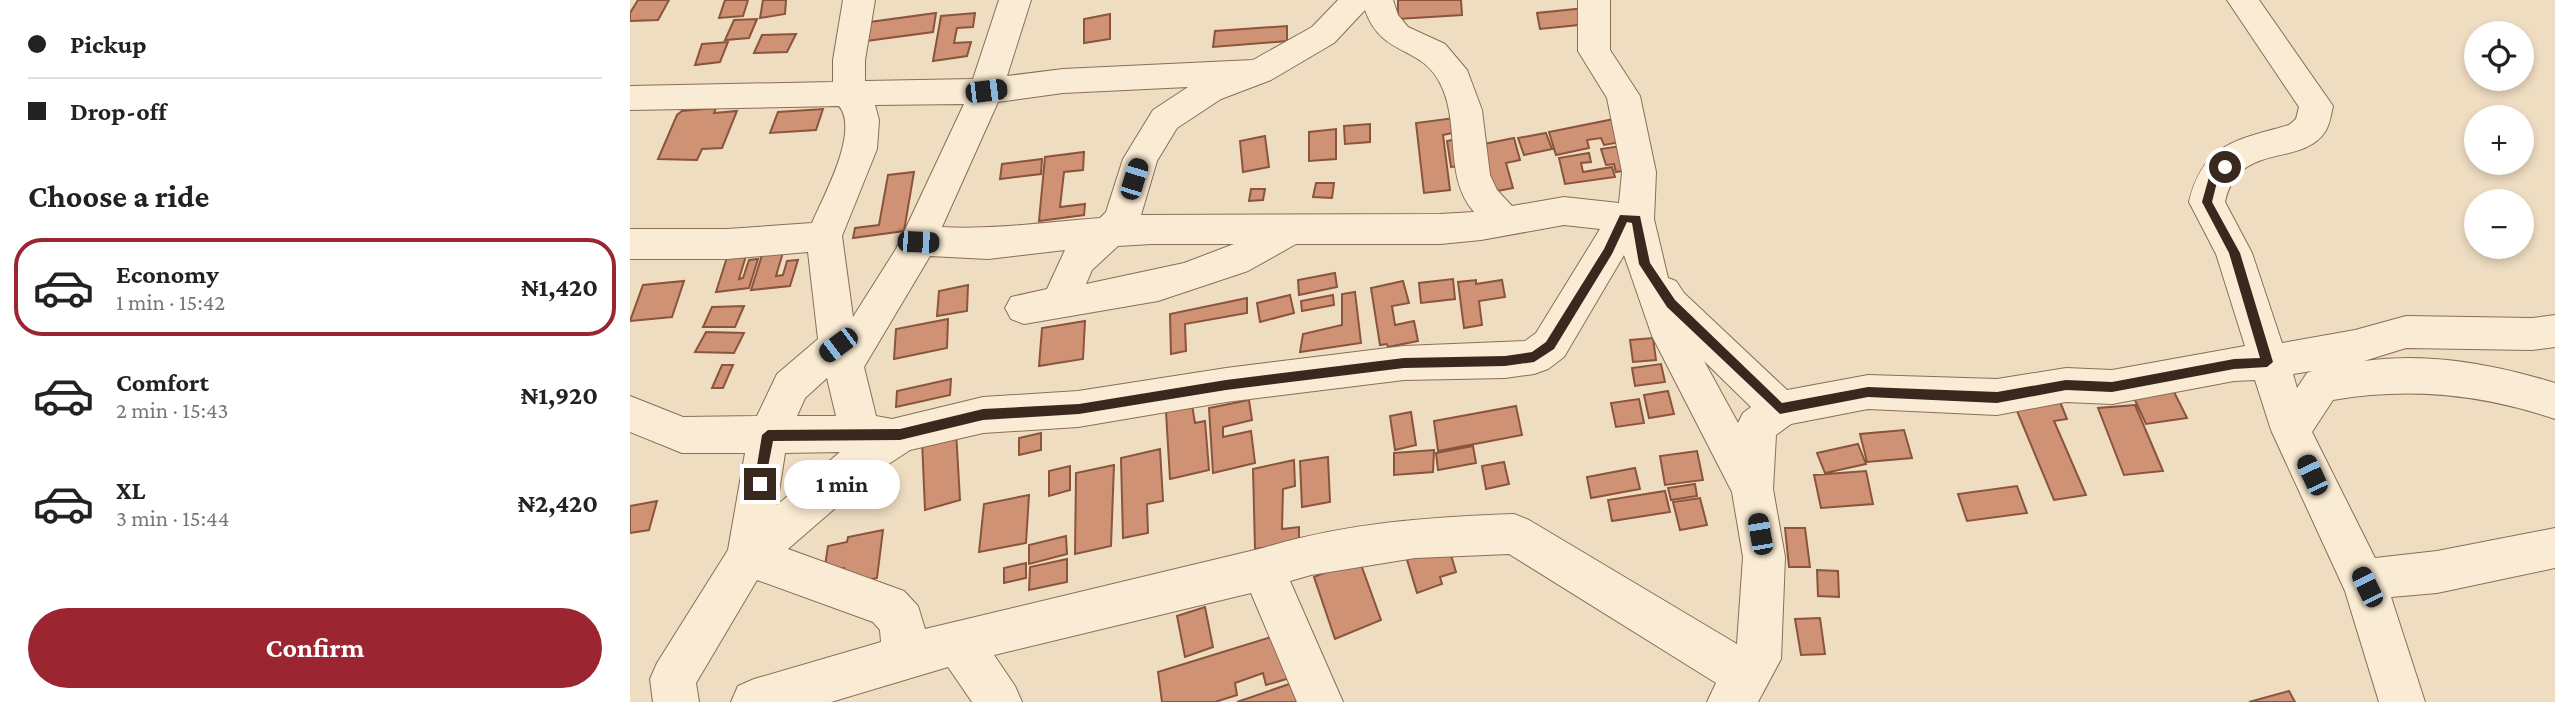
<!DOCTYPE html>
<meta charset="utf-8">
<style>
body{margin:0;font-family:"Crimson Pro",serif;background:#f6f6f6;color:#222;height:100vh;display:flex;flex-direction:column;font-size:26px;white-space:nowrap}
*{box-sizing:border-box;margin:0}
p{font-size:23px;color:#767676}
.icon{flex:none;width:38px;height:38px;fill:none;stroke:currentColor;stroke-width:2;stroke-linecap:round;stroke-linejoin:round}
.map{position:relative;flex:1;overflow:hidden}
.details{display:flex;flex-direction:column;background:#fff;width:630px}
.details>*{flex:none}
.banner{display:grid;align-content:center;height:154px;padding:0 28px;background:#fff}
.fabs{position:absolute;left:1834px;top:21px;display:grid;gap:14px}
.fabs a{display:grid;place-items:center;width:70px;height:70px;border-radius:50%;background:#fff;box-shadow:0 4px 10px #0003;font-size:35px}
.end{position:absolute;width:32px;height:32px;margin:-16px;border:9px solid #39281d;background:#fff;box-shadow:0 0 0 4px #fff}
.from{border-radius:50%}
.bubble{position:absolute;height:49px;border-radius:24px;background:#fff;box-shadow:0 4px 10px #0003;font-size:23px;font-weight:700;line-height:49px;text-align:center}
.car{position:absolute;width:21px;height:42px;margin:-21px -10px;border-radius:9px;box-shadow:0 0 5px 2px #0007;background:linear-gradient(#222 24%,#8ab4d8 0 40%,#222 0 76%,#8ab4d8 0 86%,#222 0)}
.banner b{display:flex;align-items:center;gap:24px;height:66px;font-size:26px}
.banner b+b{border-top:2px solid #e0e0e0}
.banner i{width:18px;height:18px;background:#222}
ul{padding:0;list-style:none}
li{display:flex;align-items:center;gap:21px;height:98px;margin:0 14px 10px;padding:0 14px;border:4px solid transparent;border-radius:28px}
li div{flex:1}
li b{display:block;font-size:26px}
li em{font-style:normal;font-weight:700}
li.active{border-color:#9b2531}
li>.icon{width:63px;height:63px;stroke-width:1.5}
h2{padding:0 28px;font-size:32px;line-height:84px}
.action{display:flex;gap:14px;margin-top:auto;padding:14px 28px}
.action a{flex:1;height:80px;border-radius:42px;background:#9b2531;color:#fff;font-size:28px;font-weight:700;line-height:80px;text-align:center}
main{display:flex;flex:1;min-height:0}
.map>svg:first-child{display:block}
.building{fill:#cf9275;stroke:#8a543d;stroke-width:2}
.lines{fill:none;stroke-linecap:round;stroke-linejoin:round}
.minor-casing{stroke:#896e58;stroke-width:2}
.minor{fill:#faebd4;fill-rule:evenodd}
.route{fill:#39281d}
</style>
<main>
<section class="details">
<div class="banner">
<b><i class="from"></i>Pickup</b>
<b><i></i>Drop-off</b>
</div>
<h2>Choose a ride</h2>
<ul>
<li class="active"><svg class="icon" aria-label="car" viewBox="0 0 24 24"><path d="M5 17H2v-5l4-1 3-4h7l3 4 3 1v5h-3M9 17h6M6 11h13"/><circle cx="7" cy="17" r="2"/><circle cx="17" cy="17" r="2"/></svg><div><b>Economy</b><p>1 min · 15:42</p></div><em>₦1,420</em></li>
<li><svg class="icon" aria-label="car" viewBox="0 0 24 24"><path d="M5 17H2v-5l4-1 3-4h7l3 4 3 1v5h-3M9 17h6M6 11h13"/><circle cx="7" cy="17" r="2"/><circle cx="17" cy="17" r="2"/></svg><div><b>Comfort</b><p>2 min · 15:43</p></div><em>₦1,920</em></li>
<li><svg class="icon" aria-label="car" viewBox="0 0 24 24"><path d="M5 17H2v-5l4-1 3-4h7l3 4 3 1v5h-3M9 17h6M6 11h13"/><circle cx="7" cy="17" r="2"/><circle cx="17" cy="17" r="2"/></svg><div><b>XL</b><p>3 min · 15:44</p></div><em>₦2,420</em></li>
</ul>
<div class="action"><a>Confirm</a></div>
</section>
<div class="map">
<svg width="1925" height="702" viewBox="0 0 1925 702">
<rect width="100%" height="100%" fill="#efddc1"/>
<!-- building -->
<path class="building" d="M 8,0 L 39,0 L 28,20 L 0,21 L 0,13 Z
M 95,0 L 118,0 L 113,16 L 89,18 Z
M 133,0 L 156,0 L 155,14 L 130,18 Z
M 768,0 L 831,0 L 832,15 L 768,19 Z
M 955,8 L 958,24 L 910,29 L 907,13 Z
M 306,13 L 303,32 L 236,41 L 240,22 Z
M 345,13 L 343,27 L 327,28 L 324,43 L 341,42 L 337,56 L 303,61 L 311,16 Z
M 480,14 L 480,39 L 454,43 L 454,19 Z
M 127,19 L 119,38 L 95,40 L 104,20 Z
M 657,26 L 657,41 L 583,47 L 585,31 Z
M 166,34 L 157,52 L 124,53 L 132,35 Z
M 98,42 L 90,62 L 65,65 L 72,44 Z
M 86,108 L 84,113 L 107,111 L 92,148 L 72,149 L 67,160 L 28,159 L 47,115 L 52,111 Z
M 193,109 L 186,130 L 140,133 L 148,112 Z
M 824,118 L 827,132 L 813,135 L 820,190 L 794,193 L 786,123 Z
M 984,119 L 991,142 L 974,145 L 971,138 L 957,140 L 959,148 L 926,155 L 919,132 Z
M 740,124 L 740,142 L 715,144 L 714,126 Z
M 706,129 L 706,159 L 679,161 L 679,132 Z
M 916,133 L 922,149 L 894,155 L 888,138 Z
M 635,136 L 639,167 L 613,172 L 610,141 Z
M 884,138 L 890,160 L 876,163 L 883,188 L 862,192 L 849,145 Z
M 827,139 L 832,166 L 821,167 L 817,141 Z
M 990,146 L 998,170 L 986,172 L 984,164 L 976,165 L 971,149 Z
M 454,152 L 453,170 L 434,172 L 430,207 L 455,204 L 454,215 L 409,221 L 415,157 Z
M 959,153 L 961,162 L 951,163 L 953,172 L 982,167 L 985,177 L 935,184 L 929,158 Z
M 412,159 L 411,174 L 370,179 L 372,164 Z
M 284,172 L 274,231 L 223,238 L 225,228 L 249,225 L 258,175 Z
M 686,183 L 704,183 L 702,198 L 683,197 Z
M 621,189 L 635,189 L 633,200 L 619,201 Z
M 118,249 L 109,279 L 113,278 L 119,260 L 128,259 L 119,288 L 86,292 L 99,251 Z
M 154,249 L 146,276 L 153,275 L 157,261 L 168,260 L 160,286 L 121,290 L 133,252 Z
M 705,273 L 707,287 L 669,295 L 668,280 Z
M 823,279 L 825,299 L 791,303 L 789,283 Z
M 846,280 L 846,284 L 872,280 L 875,297 L 849,301 L 852,325 L 834,328 L 828,282 Z
M 54,281 L 42,317 L 0,321 L 13,285 Z
M 773,281 L 779,303 L 762,306 L 765,325 L 784,321 L 788,341 L 758,347 L 757,344 L 750,345 L 741,288 Z
M 338,285 L 337,311 L 307,316 L 309,291 Z
M 725,292 L 731,343 L 670,352 L 673,334 L 712,325 L 712,294 Z
M 660,295 L 664,313 L 630,322 L 627,303 Z
M 703,295 L 704,305 L 672,311 L 671,301 Z
M 617,298 L 617,313 L 555,324 L 556,351 L 541,354 L 540,314 Z
M 114,306 L 105,327 L 73,327 L 82,307 Z
M 318,319 L 317,348 L 264,359 L 266,329 Z
M 455,321 L 453,359 L 409,366 L 412,328 Z
M 76,332 L 114,333 L 104,353 L 65,352 Z
M 1023,338 L 1026,360 L 1003,362 L 1000,340 Z
M 1031,364 L 1035,382 L 1005,386 L 1002,368 Z
M 92,365 L 103,365 L 93,388 L 82,388 Z
M 321,379 L 320,395 L 266,407 L 267,391 Z
M 1038,391 L 1044,414 L 1019,418 L 1014,395 Z
M 1426,392 L 1437,419 L 1424,421 L 1456,495 L 1424,500 L 1382,399 Z
M 1544,392 L 1557,418 L 1516,424 L 1504,398 Z
M 1009,399 L 1014,423 L 986,427 L 981,403 Z
M 619,400 L 622,420 L 593,427 L 593,437 L 621,431 L 625,463 L 583,473 L 579,408 Z
M 562,405 L 565,423 L 575,421 L 579,470 L 540,479 L 536,412 Z
M 1505,405 L 1533,471 L 1494,475 L 1468,408 Z
M 886,406 L 892,435 L 808,451 L 804,421 Z
M 781,412 L 786,445 L 765,450 L 760,416 Z
M 1274,430 L 1282,458 L 1237,462 L 1230,434 Z
M 326,431 L 330,500 L 295,510 L 292,440 Z
M 411,433 L 411,450 L 389,455 L 389,438 Z
M 1228,444 L 1236,464 L 1195,473 L 1187,453 Z
M 843,446 L 846,463 L 808,470 L 806,453 Z
M 530,449 L 533,501 L 517,504 L 518,533 L 493,538 L 491,458 Z
M 804,450 L 803,472 L 764,475 L 764,453 Z
M 1067,451 L 1073,480 L 1035,485 L 1030,456 Z
M 698,457 L 700,502 L 672,507 L 670,461 Z
M 664,460 L 665,486 L 653,489 L 652,529 L 669,527 L 669,543 L 625,549 L 623,469 Z
M 874,462 L 879,484 L 856,489 L 852,466 Z
M 484,465 L 481,546 L 445,554 L 446,473 Z
M 440,466 L 440,490 L 419,496 L 419,471 Z
M 1005,468 L 1010,489 L 961,498 L 957,477 Z
M 1236,471 L 1243,504 L 1191,508 L 1184,475 Z
M 1065,484 L 1067,496 L 1041,500 L 1038,488 Z
M 1387,486 L 1397,513 L 1337,521 L 1328,494 Z
M 1035,491 L 1040,512 L 982,521 L 978,500 Z
M 399,495 L 396,543 L 349,552 L 354,504 Z
M 1070,498 L 1077,525 L 1050,530 L 1043,502 Z
M 27,501 L 19,530 L 0,533 L 0,506 Z
M 1155,528 L 1175,528 L 1180,567 L 1159,567 Z
M 253,530 L 247,578 L 211,585 L 214,568 L 194,572 L 198,546 L 217,542 L 218,537 Z
M 436,536 L 437,554 L 399,564 L 399,545 Z
M 819,548 L 826,572 L 810,577 L 812,584 L 787,593 L 775,553 Z
M 437,559 L 437,582 L 399,590 L 400,567 Z
M 729,559 L 751,620 L 705,639 L 684,577 Z
M 396,563 L 396,578 L 374,583 L 374,568 Z
M 1187,570 L 1208,571 L 1209,597 L 1188,596 Z
M 575,607 L 583,647 L 555,657 L 547,616 Z
M 1190,618 L 1195,654 L 1171,655 L 1165,619 Z
M 651,634 L 660,678 L 636,685 L 633,673 L 605,683 L 607,695 L 585,702 L 532,702 L 528,672 Z
M 668,681 L 669,702 L 607,702 Z
M 1659,691 L 1665,702 L 1619,702 Z"/>
<g class="lines">
<defs>
<path id="minor" d="M 213,0 L 245,0 L 235,60 L 235,81 L 343,79 L 369,0 L 401,0 L 377,76 L 433,69 L 623,60 L 682,27 L 708,0 L 763,0 L 768,15 L 778,27 L 815,44 L 837,70 L 852,110 L 860,175 L 867,190 L 882,206 L 934,197 L 989,203 L 992,172 L 977,98 L 948,51 L 948,0 L 980,0 L 980,50 L 1010,96 L 1026,172 L 1024,219 L 1038,278 L 1046,281 L 1054,293 L 1157,390 L 1238,375 L 1367,379 L 1436,368 L 1482,370 L 1615,346 L 1586,254 L 1559,202 C 1573,143 1607,140 1659,125 L 1666,119 L 1669,107 L 1597,0 L 1629,0 L 1703,106 C 1701,115 1700,124 1695,132 C 1671,168 1608,140 1595,202 L 1622,253 L 1652,343 L 1725,330 L 1776,316 L 1902,318 L 1925,315 L 1925,347 L 1902,350 L 1776,348 L 1734,361 C 1799,352 1863,364 1925,383 L 1925,419 C 1851,394 1780,387 1703,400 L 1682,432 L 1745,558 L 1807,551 L 1925,528 L 1925,568 L 1807,593 L 1761,597 L 1795,702 L 1749,702 L 1715,591 L 1641,430 L 1625,380 L 1604,381 L 1482,404 L 1436,402 L 1367,415 L 1238,409 L 1161,424 L 1146,435 L 1143,489 L 1155,557 L 1151,659 L 1128,702 L 1077,702 L 1086,683 L 879,554 L 785,558 L 681,575 L 660,581 L 713,702 L 667,702 L 621,593 L 364,655 L 385,686 L 392,702 L 342,702 L 318,667 L 201,702 L 101,702 L 108,686 L 124,679 L 251,642 L 250,630 L 243,622 L 127,580 L 66,683 L 69,702 L 23,702 L 20,679 L 27,663 L 98,550 L 115,453 L 52,453 L 0,432 L 0,396 L 53,417 L 127,416 L 147,374 L 188,339 L 178,252 L 97,259 L 0,259 L 0,229 L 97,229 L 182,223 C 193,197 230,131 209,106 L 0,110 L 0,86 L 203,82 L 203,60 ZM 735,10 C 752,58 790,44 810,83 C 831,123 813,177 844,212 L 810,214 L 511,215 L 527,161 L 547,128 L 591,99 L 641,80 L 704,43 ZM 558,87 L 523,110 L 493,159 L 476,212 L 470,218 C 417,222 365,230 312,227 L 368,102 L 433,93 ZM 334,104 L 266,249 L 223,317 L 212,236 L 247,149 L 249,120 L 245,105 ZM 934,225 L 970,229 L 906,333 L 895,341 L 774,346 L 596,368 L 448,391 L 353,397 L 262,419 L 246,416 L 234,367 L 300,256 L 358,259 L 435,250 L 417,289 L 381,297 L 375,308 L 381,319 L 394,324 L 528,301 L 618,271 L 666,244 L 810,244 L 851,240 ZM 521,244 L 604,244 L 554,263 L 456,284 L 462,270 L 488,246 ZM 994,255 L 1022,336 L 1102,492 L 1113,557 L 1107,644 L 899,520 L 884,514 C 798,517 715,523 633,548 L 295,629 L 288,606 L 274,591 L 158,549 L 248,471 L 280,450 L 353,433 L 448,427 L 596,402 L 774,380 L 875,378 L 904,374 L 918,369 L 934,357 ZM 1074,361 L 1121,407 L 1113,413 L 1108,423 ZM 1682,371 L 1677,373 L 1667,388 L 1663,374 ZM 197,378 L 206,416 L 167,416 L 175,398 ZM 210,452 L 147,505 L 155,453 Z"/>
</defs>
<!-- minor casing -->
<use href="#minor" class="minor-casing"/>
<!-- minor -->
<use href="#minor" class="minor"/>
</g>
<!-- route -->
<path class="route" d="M 1595,163 L 1601,167 L 1587,182 L 1582,202 L 1610,253 L 1643,362 L 1637,367 L 1604,369 L 1482,392 L 1436,390 L 1367,403 L 1238,397 L 1150,414 L 1037,307 L 1009,264 L 1002,223 L 997,222 L 982,254 L 924,349 L 904,362 L 875,366 L 774,368 L 596,390 L 449,414 L 353,420 L 270,440 L 143,441 L 134,488 L 126,488 L 124,484 L 132,435 L 138,430 L 270,429 L 353,409 L 449,404 L 596,380 L 774,358 L 875,356 L 902,352 L 916,342 L 974,249 L 990,215 L 1010,216 L 1020,263 L 1045,300 L 1152,403 L 1238,387 L 1367,392 L 1436,380 L 1482,382 L 1604,359 L 1630,358 L 1599,253 L 1572,202 L 1579,177 Z"/>
</svg>
<div class="fabs">
<a><svg class="icon" aria-label="locate" viewBox="0 0 24 24"><circle cx="12" cy="12" r="6"/><path d="M12 2v4M12 18v4M2 12h4M18 12h4"/></svg></a>
<a>+</a>
<a>−</a>
</div>
<i class="end from" style="left:1595px;top:167px"></i>
<i class="end" style="left:130px;top:484px"></i>
<div class="bubble" style="left:154px;top:460px;width:116px">1 min</div>
<i class="car" style="left:356px;top:91px;rotate:83deg"></i>
<i class="car" style="left:504px;top:179px;rotate:17deg"></i>
<i class="car" style="left:288px;top:242px;rotate:92deg"></i>
<i class="car" style="left:208px;top:345px;rotate:233deg"></i>
<i class="car" style="left:1682px;top:475px;rotate:335deg"></i>
<i class="car" style="left:1130px;top:534px;rotate:350deg"></i>
<i class="car" style="left:1737px;top:587px;rotate:334deg"></i>
</div>
</main>
